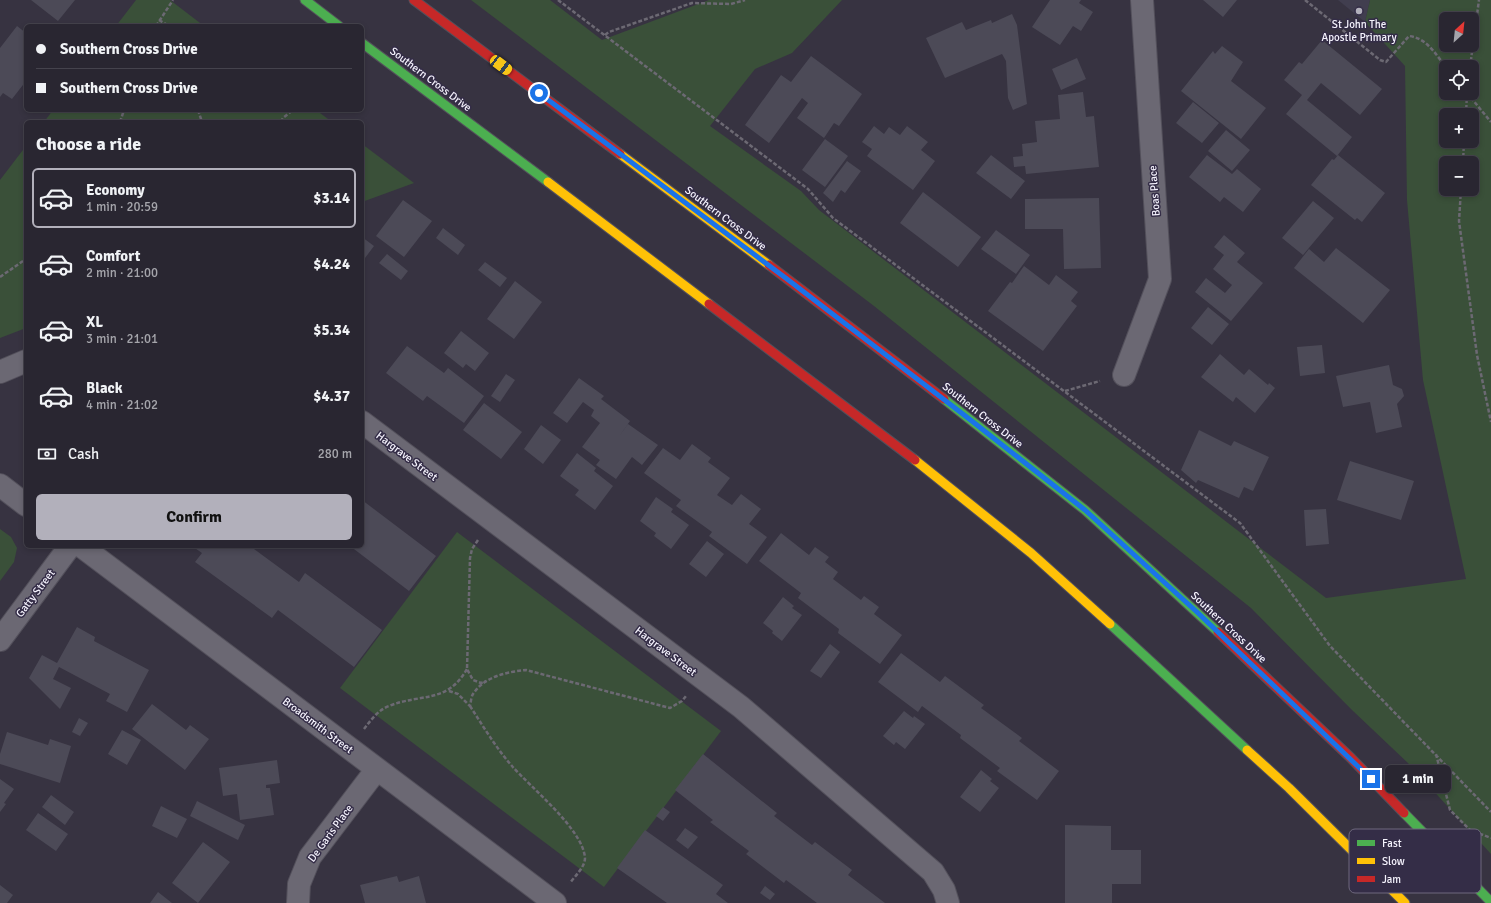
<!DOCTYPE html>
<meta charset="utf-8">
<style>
body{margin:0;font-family:Signika,sans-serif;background:#312e39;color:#f1f3f6;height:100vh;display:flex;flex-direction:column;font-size:15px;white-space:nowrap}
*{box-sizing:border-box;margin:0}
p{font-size:13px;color:#a5a5ab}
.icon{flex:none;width:22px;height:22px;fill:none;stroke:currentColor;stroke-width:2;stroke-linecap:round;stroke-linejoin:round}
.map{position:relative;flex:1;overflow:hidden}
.details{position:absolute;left:24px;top:120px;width:340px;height:428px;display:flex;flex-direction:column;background:#292631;border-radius:6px;box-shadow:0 2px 6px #0003,0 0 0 1px #45434d}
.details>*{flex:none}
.hud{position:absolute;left:24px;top:24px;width:340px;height:88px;border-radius:6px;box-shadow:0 2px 6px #0003,0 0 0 1px #45434d;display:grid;align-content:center;height:88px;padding:0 12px;background:#292631}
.needle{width:26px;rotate:27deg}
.tools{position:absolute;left:1439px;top:12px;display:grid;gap:8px}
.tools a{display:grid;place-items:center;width:40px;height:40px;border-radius:6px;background:#292631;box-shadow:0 2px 6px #0003,0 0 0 1px #45434d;font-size:20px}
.end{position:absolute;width:18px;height:18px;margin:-9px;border:5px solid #1a73e8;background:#fff;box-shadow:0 0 0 2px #fff}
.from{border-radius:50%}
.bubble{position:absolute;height:28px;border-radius:6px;background:#292631;box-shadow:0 2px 6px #0003,0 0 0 1px #45434d;font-size:13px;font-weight:700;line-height:28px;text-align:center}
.car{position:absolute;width:12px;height:24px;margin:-12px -6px;border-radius:5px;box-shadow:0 0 3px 1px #0007;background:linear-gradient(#f5c518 24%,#345 0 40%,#f5c518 0 76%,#345 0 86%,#f5c518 0)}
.hud b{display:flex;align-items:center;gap:14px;height:38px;font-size:15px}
.hud b+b{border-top:1px solid #45434d}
.hud i{width:10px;height:10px;background:#f1f3f6}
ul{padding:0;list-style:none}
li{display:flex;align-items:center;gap:12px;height:60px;margin:0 8px 6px;padding:0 4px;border:2px solid transparent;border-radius:6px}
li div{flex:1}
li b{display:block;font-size:15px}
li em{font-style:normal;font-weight:700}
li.selected{border-color:#b2b0bb}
li>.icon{width:36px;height:36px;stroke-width:1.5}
h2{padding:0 12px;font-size:18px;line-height:48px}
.pay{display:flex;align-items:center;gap:10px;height:44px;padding:0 12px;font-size:15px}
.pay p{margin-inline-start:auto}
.primary-button{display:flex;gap:8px;margin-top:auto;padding:8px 12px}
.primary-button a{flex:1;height:46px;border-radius:6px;background:#b2b0bb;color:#111;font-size:16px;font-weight:700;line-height:46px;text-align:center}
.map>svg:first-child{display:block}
.education{fill:#413e4f}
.green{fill:#3a5039;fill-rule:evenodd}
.building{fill:#4c4a57}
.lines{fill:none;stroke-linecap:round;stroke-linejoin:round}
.street-casing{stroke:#53505b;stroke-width:24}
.fast-casing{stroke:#53505b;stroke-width:11}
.slow-casing{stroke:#53505b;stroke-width:11}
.jam-casing{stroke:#53505b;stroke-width:11}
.path{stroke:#6c6973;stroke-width:2.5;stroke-dasharray:4 2;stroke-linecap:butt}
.street{stroke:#6b6873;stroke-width:22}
.fast{stroke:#4caf50;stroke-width:9}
.slow{stroke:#ffc107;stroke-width:9}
.jam{stroke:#c62828;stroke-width:9}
.route{stroke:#1a73e8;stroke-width:5}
.poi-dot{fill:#b2b0bb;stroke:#342d47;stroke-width:1.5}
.labels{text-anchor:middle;stroke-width:3;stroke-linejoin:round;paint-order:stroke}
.poi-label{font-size:11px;fill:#f5f3fd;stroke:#342d47}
.street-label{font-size:11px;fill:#f5f3fd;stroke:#342d47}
.key{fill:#342d47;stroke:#6e687e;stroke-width:1}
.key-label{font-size:11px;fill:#f5f3fd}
</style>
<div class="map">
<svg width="1491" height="903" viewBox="0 0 1491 903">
<rect width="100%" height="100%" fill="#373341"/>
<!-- education -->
<path class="education" d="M 1338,0 L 1370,0 L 1365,22 Z"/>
<!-- green -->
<path class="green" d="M 136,0 L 170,0 L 204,26 L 116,26 Z
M 471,0 L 550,0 L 602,40 L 709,0 L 842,0 L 792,53 L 755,69 L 710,126 L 801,191 L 819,210 L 1326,598 L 1466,579 L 1423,380 L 1407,200 L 1405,66 L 1365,22 L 1370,0 L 1491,0 L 1491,854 L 1409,764 L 1352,710 L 1251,608 L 874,306 ZM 1446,19 L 1472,19 L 1472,45 L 1446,45 ZM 1446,67 L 1472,67 L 1472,93 L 1446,93 ZM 1446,115 L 1472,115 L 1472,141 L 1446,141 ZM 1446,163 L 1472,163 L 1472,189 L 1446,189 Z
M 53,110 L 316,110 L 332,122 L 44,122 Z
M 362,144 L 414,183 L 362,202 Z
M 26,146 L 26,328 L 0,338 L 0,180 Z
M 0,529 L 11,537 L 17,548 L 14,562 L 0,581 Z
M 457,532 L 721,731 L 604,887 L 340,688 Z"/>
<!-- building -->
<path class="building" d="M 31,0 L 75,0 L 58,21 Z
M 1050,0 L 1081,0 L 1079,3 L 1093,12 L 1081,31 L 1073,26 L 1060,45 L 1032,27 Z
M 1203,0 L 1237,0 L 1223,17 Z
M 1012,14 L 1017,25 L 1027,104 L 1013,110 L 1008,98 L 1006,61 L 1002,54 L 945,78 L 926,38 L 962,22 L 966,30 L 991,20 L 992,23 Z
M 17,26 L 26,33 L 26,81 L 12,99 L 3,93 L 0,97 L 0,48 Z
M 1322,40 L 1382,89 L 1360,115 L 1321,83 L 1307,100 L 1352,137 L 1337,156 L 1286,114 L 1302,95 L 1284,80 L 1299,62 L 1302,64 Z
M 1222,46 L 1243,62 L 1231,81 L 1266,108 L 1241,139 L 1181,91 L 1213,51 L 1215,54 Z
M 811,56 L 862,94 L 839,126 L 834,123 L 824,138 L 797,118 L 808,103 L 802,98 L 769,143 L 745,125 L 781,75 L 791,82 Z
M 1077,58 L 1086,79 L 1061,90 L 1052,69 Z
M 1083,92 L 1086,117 L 1094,116 L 1099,167 L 1026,174 L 1025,166 L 1014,167 L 1013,157 L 1023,156 L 1022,144 L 1037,142 L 1035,121 L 1060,119 L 1058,95 Z
M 1193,102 L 1219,123 L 1202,143 L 1176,123 Z
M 874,126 L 884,134 L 889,127 L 900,135 L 907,126 L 928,142 L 921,150 L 935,161 L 913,190 L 867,156 L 872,149 L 862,142 Z
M 1226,130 L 1250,150 L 1232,171 L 1208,151 Z
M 825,139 L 848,156 L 825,187 L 802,170 Z
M 991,155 L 1025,181 L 1011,199 L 976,173 Z
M 1207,155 L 1232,174 L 1237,169 L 1261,189 L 1243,212 L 1224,197 L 1220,202 L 1189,177 Z
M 1338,155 L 1385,193 L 1362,222 L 1357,218 L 1355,220 L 1311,185 L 1332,159 L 1334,160 Z
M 847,161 L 861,171 L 845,193 L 841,190 L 833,202 L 823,193 Z
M 923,192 L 981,237 L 958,267 L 900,223 Z
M 1099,198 L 1101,268 L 1064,269 L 1063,229 L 1025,229 L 1025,199 Z
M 403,200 L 432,221 L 404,257 L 376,236 Z
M 1313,201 L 1334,218 L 1303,255 L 1282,238 Z
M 443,228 L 465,245 L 458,255 L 436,238 Z
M 996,230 L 1030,255 L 1016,274 L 981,249 Z
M 1224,235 L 1245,253 L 1237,262 L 1263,283 L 1231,321 L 1195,292 L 1206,278 L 1225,293 L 1232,285 L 1213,269 L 1224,255 L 1214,247 Z
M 362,237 L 374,246 L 362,262 Z
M 1336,248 L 1390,290 L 1363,323 L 1294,268 L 1309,249 L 1324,262 Z
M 387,254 L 408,271 L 401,280 L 379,263 Z
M 485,262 L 507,278 L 500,287 L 478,270 Z
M 1024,266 L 1049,285 L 1056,275 L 1078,292 L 1071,301 L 1077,306 L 1043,351 L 988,311 L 1010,282 L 1012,283 Z
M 515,281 L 542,302 L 514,339 L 487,319 Z
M 1208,307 L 1229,324 L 1212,345 L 1191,328 Z
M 461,331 L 489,353 L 475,371 L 466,364 L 463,368 L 444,353 Z
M 1322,345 L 1325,373 L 1300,376 L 1297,347 Z
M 407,346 L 444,373 L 448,368 L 484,396 L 464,423 L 427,396 L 423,401 L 386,373 Z
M 1220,354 L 1244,375 L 1249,369 L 1268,385 L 1269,383 L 1275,388 L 1255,413 L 1236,397 L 1233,402 L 1201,377 Z
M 1389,365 L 1393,385 L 1402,389 L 1404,396 L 1397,404 L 1402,427 L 1376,433 L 1370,402 L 1343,407 L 1336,376 Z
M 506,374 L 515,380 L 500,402 L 491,396 Z
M 579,378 L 604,396 L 601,399 L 630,421 L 618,438 L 628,424 L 658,445 L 642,465 L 632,457 L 616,479 L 596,465 L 600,460 L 582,447 L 600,423 L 591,416 L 594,410 L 583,402 L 567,423 L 553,413 Z
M 484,403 L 522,432 L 501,459 L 463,430 Z
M 541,425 L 561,440 L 543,464 L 524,449 Z
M 1199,430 L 1231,446 L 1234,441 L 1269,457 L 1253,491 L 1244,487 L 1239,498 L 1198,480 L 1196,483 L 1181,470 Z
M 692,444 L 711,458 L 708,462 L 730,478 L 717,495 L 732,505 L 741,494 L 761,509 L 749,524 L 767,537 L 747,564 L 709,536 L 712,532 L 676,506 L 681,500 L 644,473 L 663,448 L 680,460 Z
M 577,453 L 596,468 L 594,471 L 613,486 L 595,510 L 575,495 L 579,490 L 560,476 Z
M 1350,461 L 1414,481 L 1401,520 L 1337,500 Z
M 656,497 L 673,509 L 671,512 L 689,525 L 671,549 L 654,536 L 656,533 L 640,521 Z
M 362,500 L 436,556 L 409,591 L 350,546 L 362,546 Z
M 1326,509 L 1329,544 L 1306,546 L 1304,510 Z
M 781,533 L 809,555 L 815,547 L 829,557 L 825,562 L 838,572 L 833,579 L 861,600 L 864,596 L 879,607 L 874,614 L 902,635 L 880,664 L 838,633 L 839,629 L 798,598 L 801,593 L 759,561 Z
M 707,541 L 724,554 L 706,577 L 689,564 Z
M 192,546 L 250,546 L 299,582 L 305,573 L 382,630 L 354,667 L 278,610 L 272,618 L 195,562 L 202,553 Z
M 783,597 L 794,606 L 792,608 L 802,615 L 782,641 L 772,633 L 773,631 L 763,623 Z
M 77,627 L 95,637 L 94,641 L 149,670 L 127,712 L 106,701 L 110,694 L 59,667 L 53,679 L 71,688 L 60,709 L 29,678 L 42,655 L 57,663 Z
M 830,644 L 840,652 L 821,678 L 810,671 Z
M 901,653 L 940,682 L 945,676 L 984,705 L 981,708 L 1022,738 L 1019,741 L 1059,771 L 1037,800 L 997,771 L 1000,768 L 960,738 L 961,735 L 922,706 L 918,712 L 878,682 Z
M 152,704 L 186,730 L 190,725 L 209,739 L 185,770 L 132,729 Z
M 904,711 L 913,718 L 914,716 L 925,724 L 905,749 L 896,742 L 894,745 L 883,736 Z
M 79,718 L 88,723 L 80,736 L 72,732 Z
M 122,730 L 141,740 L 127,765 L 108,754 Z
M 7,732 L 48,745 L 50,739 L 71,746 L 60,783 L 0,764 L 0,754 Z
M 703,754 L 777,813 L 774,816 L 812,845 L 815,842 L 852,870 L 848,875 L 885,903 L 817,903 L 786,880 L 784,883 L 746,854 L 749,851 L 710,822 L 713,820 L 675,790 Z
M 277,760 L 280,783 L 266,785 L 266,788 L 270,788 L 274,815 L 240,820 L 237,794 L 223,796 L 219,768 Z
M 981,770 L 992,779 L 990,781 L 999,788 L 980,812 L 960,797 Z
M 0,779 L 14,789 L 4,803 L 6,804 L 0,812 Z
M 51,795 L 74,812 L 65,825 L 42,807 Z
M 197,801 L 245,825 L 238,840 L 190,816 Z
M 161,806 L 187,819 L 177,838 L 152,826 Z
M 663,807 L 670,812 L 663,821 L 656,816 Z
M 38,813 L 68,834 L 56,851 L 26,830 Z
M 1065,825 L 1111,826 L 1111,850 L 1141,850 L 1141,884 L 1112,884 L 1112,903 L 1065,903 Z
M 685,828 L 698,837 L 688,849 L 676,840 Z
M 645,830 L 723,885 L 716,894 L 728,903 L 667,903 L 617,868 Z
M 203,842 L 230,862 L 198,903 L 172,883 Z
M 397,876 L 399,882 L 419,876 L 426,903 L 365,903 L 360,885 Z
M 0,885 L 13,895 L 7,903 L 0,903 Z
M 765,886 L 775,894 L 770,900 L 760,893 Z
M 158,892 L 172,903 L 150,903 Z"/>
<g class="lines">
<defs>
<path id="street" d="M 0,372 L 26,361
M 1124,375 L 1160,279 L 1142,0
M 362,422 L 741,707 L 933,872 L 944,890 L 948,903
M 0,485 L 26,505
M 81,546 L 555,903
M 0,640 L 70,546
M 298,903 L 299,884 L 310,857 L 377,769"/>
<path id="fast" d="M 305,0 L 339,26
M 362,43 L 548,182
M 944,399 L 1085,510 L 1218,632
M 1110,624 L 1247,750
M 1404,813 L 1491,902"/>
<path id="slow" d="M 620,154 L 769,265
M 548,182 L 709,304
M 915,460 L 1031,553 L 1110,624
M 1247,750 L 1289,788 L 1405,903"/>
<path id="jam" d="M 414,0 L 620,154
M 769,265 L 944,399
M 709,304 L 915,460
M 1218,632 L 1351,758 L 1404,813"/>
</defs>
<!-- street casing -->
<use href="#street" class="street-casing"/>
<!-- fast casing -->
<use href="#fast" class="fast-casing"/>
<!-- slow casing -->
<use href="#slow" class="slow-casing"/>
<!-- jam casing -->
<use href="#jam" class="jam-casing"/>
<!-- path -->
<path class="path" d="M 558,0 L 808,189 L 833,218 L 1240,523 L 1330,646 L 1491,812
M 1305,0 L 1380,60 L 1386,62 L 1409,36 C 1427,38 1436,55 1446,67
M 159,20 L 169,26
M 156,26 L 173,0
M 605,35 L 609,32 L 692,3 L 731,4 L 745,0
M 1470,67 L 1479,0
M 1467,93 L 1491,122
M 198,110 L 202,122
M 1466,115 L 1467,93
M 120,122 L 124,110
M 281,122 L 283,118 L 293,110
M 1463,163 L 1464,141
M 1461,189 L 1459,221 L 1477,355 L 1491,422
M 0,277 L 26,259
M 1065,391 L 1100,381
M 478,540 L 472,549 L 470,558 L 467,669 L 473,680 L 481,683 L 486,681
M 449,691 L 458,694 L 470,706 C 471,702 471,697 473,694 C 485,676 507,672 526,670 L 670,708 L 682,701 L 686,696
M 470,706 C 483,726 496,748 512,766 C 530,787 583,829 585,858 C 585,867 575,876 570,883
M 364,729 C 371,720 378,710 389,706 C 421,693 447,704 467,669
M 1436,754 L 1450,810 L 1470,830 L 1491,838"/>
<!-- street -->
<use href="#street" class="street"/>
<!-- fast -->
<use href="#fast" class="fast"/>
<!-- slow -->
<use href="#slow" class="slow"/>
<!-- jam -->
<use href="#jam" class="jam"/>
</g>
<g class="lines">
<!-- route -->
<path class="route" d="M 539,93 L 787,279 L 968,418 L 1085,510 L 1198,613 L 1371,779"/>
</g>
<!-- markers -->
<circle class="poi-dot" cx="1359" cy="11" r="4"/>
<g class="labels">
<!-- poi labels -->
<g class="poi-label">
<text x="1359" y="28">St John The<tspan x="1359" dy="13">Apostle Primary</tspan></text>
</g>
<!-- street labels -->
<g class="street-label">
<text transform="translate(431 79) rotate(37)" y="4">Southern Cross Drive</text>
<text transform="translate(1154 191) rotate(-94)" y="4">Boas Place</text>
<text transform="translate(726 218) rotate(37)" y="4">Southern Cross Drive</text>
<text transform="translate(983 415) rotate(38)" y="4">Southern Cross Drive</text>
<text transform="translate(407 456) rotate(37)" y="4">Hargrave Street</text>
<text transform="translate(35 593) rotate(-53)" y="4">Gatty Street</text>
<text transform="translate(1229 627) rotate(43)" y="4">Southern Cross Drive</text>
<text transform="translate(666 651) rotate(37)" y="4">Hargrave Street</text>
<text transform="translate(318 725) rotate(37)" y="4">Broadsmith Street</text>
<text transform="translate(330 833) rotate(-54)" y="4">De Garis Place</text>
</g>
</g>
<!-- legend -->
<rect x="1349" y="829" width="132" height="64" rx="6" class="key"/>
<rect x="1357" y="840" width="18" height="6" fill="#4caf50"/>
<rect x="1357" y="858" width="18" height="6" fill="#ffc107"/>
<rect x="1357" y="876" width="18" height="6" fill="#c62828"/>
<g class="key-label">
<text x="1382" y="847">Fast</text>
<text x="1382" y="865">Slow</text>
<text x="1382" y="883">Jam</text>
</g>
</svg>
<div class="tools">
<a><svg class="needle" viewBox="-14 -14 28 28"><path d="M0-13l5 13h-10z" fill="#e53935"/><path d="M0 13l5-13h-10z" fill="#a5a5ab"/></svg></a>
<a><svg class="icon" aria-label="locate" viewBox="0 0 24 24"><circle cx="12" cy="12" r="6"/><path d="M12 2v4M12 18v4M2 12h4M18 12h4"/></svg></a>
<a>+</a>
<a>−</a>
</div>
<i class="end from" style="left:539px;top:93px"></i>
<i class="end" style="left:1371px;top:779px"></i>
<div class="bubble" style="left:1385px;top:765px;width:66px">1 min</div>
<i class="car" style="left:501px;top:65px;rotate:127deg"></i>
<div class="hud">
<b><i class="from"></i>Southern Cross Drive</b>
<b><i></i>Southern Cross Drive</b>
</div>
<section class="details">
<h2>Choose a ride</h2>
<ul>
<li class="selected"><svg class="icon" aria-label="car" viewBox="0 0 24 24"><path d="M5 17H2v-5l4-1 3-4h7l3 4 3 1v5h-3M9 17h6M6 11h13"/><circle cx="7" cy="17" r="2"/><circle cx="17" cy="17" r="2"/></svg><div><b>Economy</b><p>1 min · 20:59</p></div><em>$3.14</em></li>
<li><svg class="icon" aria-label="car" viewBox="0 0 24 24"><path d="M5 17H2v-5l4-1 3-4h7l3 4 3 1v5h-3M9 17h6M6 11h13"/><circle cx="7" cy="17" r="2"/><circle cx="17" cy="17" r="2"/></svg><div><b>Comfort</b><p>2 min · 21:00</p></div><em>$4.24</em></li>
<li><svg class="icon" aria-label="car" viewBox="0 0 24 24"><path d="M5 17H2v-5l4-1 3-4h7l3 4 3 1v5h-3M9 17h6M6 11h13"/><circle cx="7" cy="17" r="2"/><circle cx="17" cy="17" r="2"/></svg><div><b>XL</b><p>3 min · 21:01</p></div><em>$5.34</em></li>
<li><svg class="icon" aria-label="car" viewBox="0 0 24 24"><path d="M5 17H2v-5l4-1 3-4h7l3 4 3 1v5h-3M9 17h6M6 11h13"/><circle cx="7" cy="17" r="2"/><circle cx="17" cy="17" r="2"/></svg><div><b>Black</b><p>4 min · 21:02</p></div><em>$4.37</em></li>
</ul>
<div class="pay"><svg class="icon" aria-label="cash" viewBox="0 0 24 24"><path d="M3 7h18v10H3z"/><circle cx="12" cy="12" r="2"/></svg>Cash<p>280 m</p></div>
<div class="primary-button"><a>Confirm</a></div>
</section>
</div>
